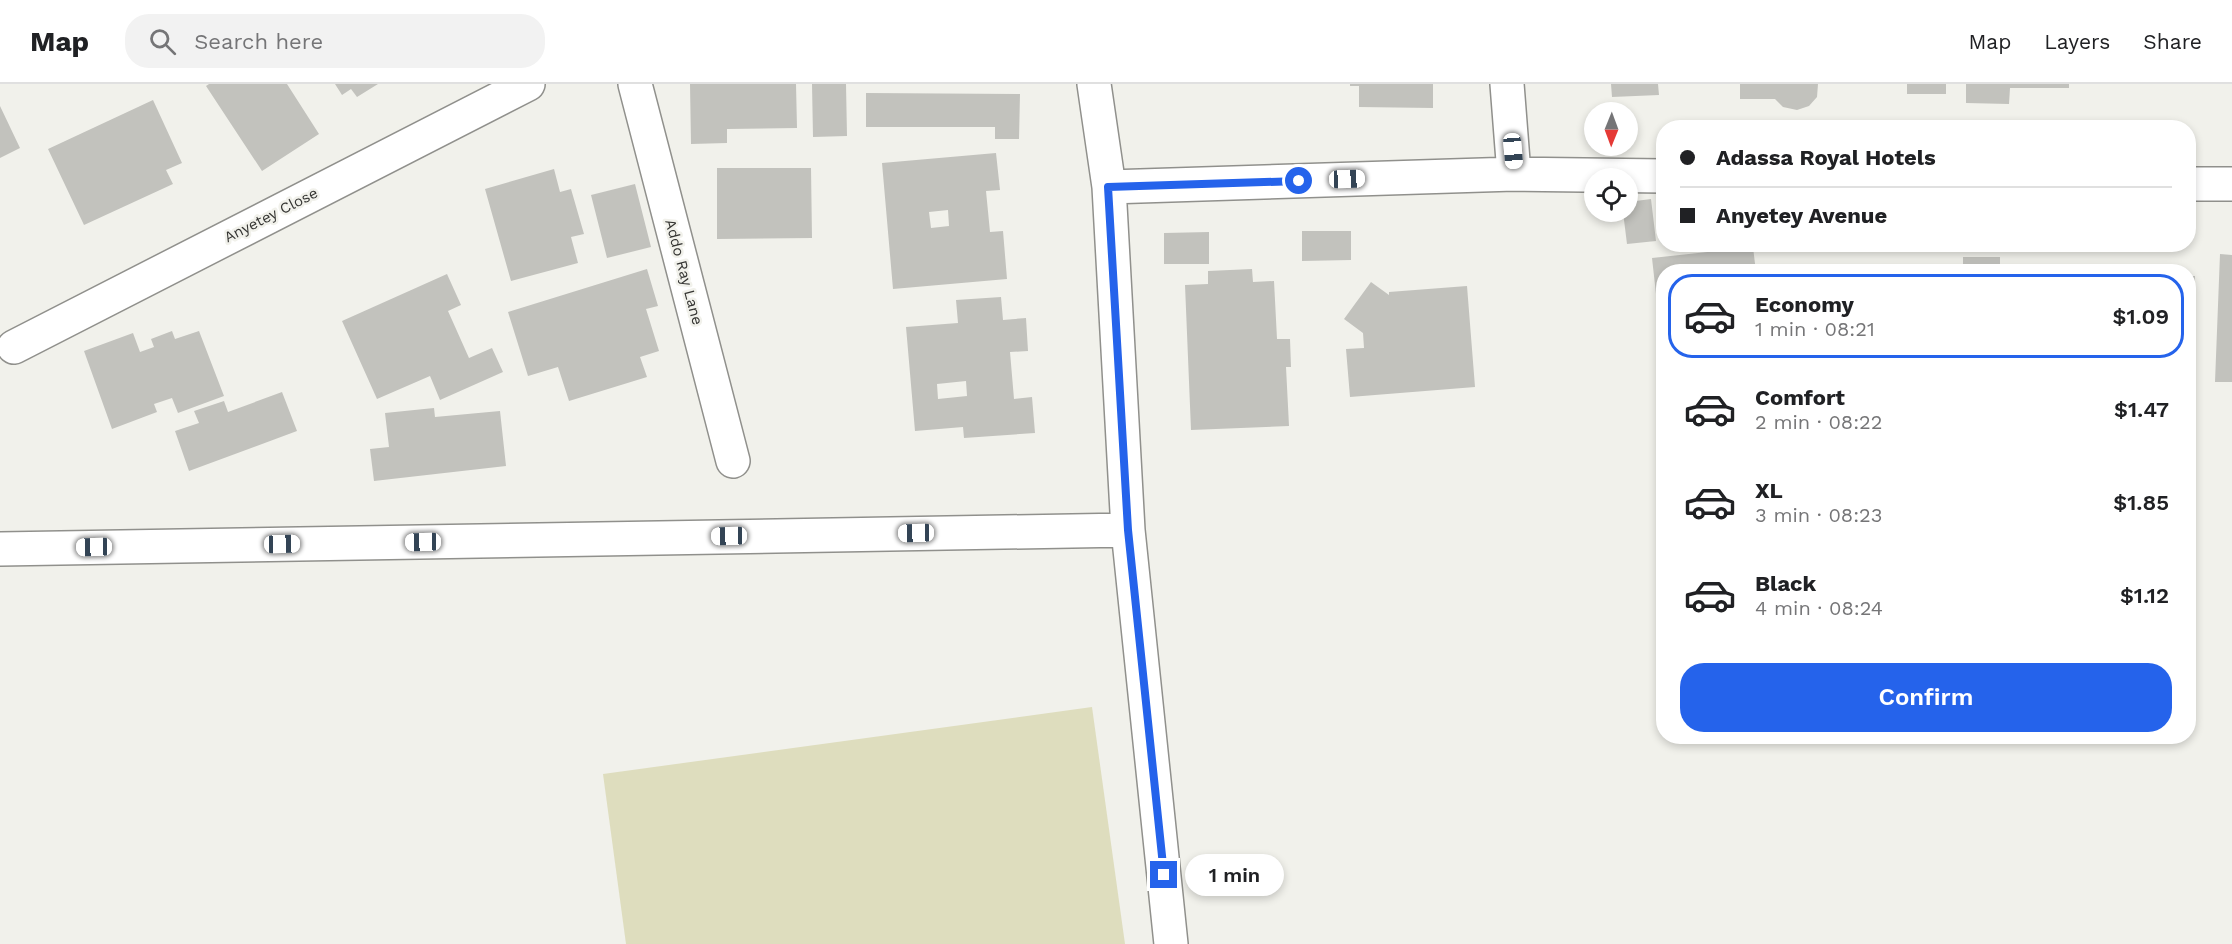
<!DOCTYPE html>
<meta charset="utf-8">
<style>
body{margin:0;font-family:"Work Sans",sans-serif;background:#f2f2f2;color:#202124;height:100vh;display:flex;flex-direction:column;font-size:22px;white-space:nowrap}
*{box-sizing:border-box;margin:0}
p{font-size:20px;color:#757577}
.icon{flex:none;width:33px;height:33px;fill:none;stroke:currentColor;stroke-width:2;stroke-linecap:round;stroke-linejoin:round}
.map{position:relative;flex:1;overflow:hidden}
.sheet{position:absolute;left:1656px;top:180px;width:540px;height:480px;display:flex;flex-direction:column;background:#fff;border-radius:24px;box-shadow:0 3px 9px #0003}
.sheet>*{flex:none}
.top-card{position:absolute;left:1656px;top:36px;width:540px;height:132px;border-radius:24px;box-shadow:0 3px 9px #0003;display:grid;align-content:center;height:132px;padding:0 24px;background:#fff}
.needle{width:39px;rotate:181deg}
.tools{position:absolute;left:1584px;top:18px;display:grid;gap:12px}
.tools a{display:grid;place-items:center;width:54px;height:54px;border-radius:50%;background:#fff;box-shadow:0 3px 9px #0003;font-size:30px}
.end{position:absolute;width:27px;height:27px;margin:-14px;border:8px solid #2563eb;background:#fff;box-shadow:0 0 0 3px #fff}
.from{border-radius:50%}
.bubble{position:absolute;height:42px;border-radius:21px;background:#fff;box-shadow:0 3px 9px #0003;font-size:20px;font-weight:600;line-height:42px;text-align:center}
.car{position:absolute;width:18px;height:36px;margin:-18px -9px;border-radius:8px;box-shadow:0 0 4px 2px #0007;background:linear-gradient(#fff 24%,#345 0 40%,#fff 0 76%,#345 0 86%,#fff 0)}
.top-card b{display:flex;align-items:center;gap:21px;height:57px;font-size:22px}
.top-card b+b{border-top:2px solid #e0e0e0}
.top-card i{width:15px;height:15px;background:#202124}
ul{padding:10px 0 0;list-style:none}
li{display:flex;align-items:center;gap:18px;height:84px;margin:0 12px 9px;padding:0 12px;border:3px solid transparent;border-radius:24px}
li div{flex:1}
li b{display:block;font-size:22px}
li em{font-style:normal;font-weight:600}
li.on{border-color:#2563eb}
li>.icon{width:54px;height:54px;stroke-width:1.5}
.button{display:flex;gap:12px;margin-top:auto;padding:12px 24px}
.button a{flex:1;height:69px;border-radius:24px;background:#2563eb;color:#fff;font-size:24px;font-weight:600;line-height:69px;text-align:center}
header{display:flex;align-items:center;gap:36px;box-sizing:border-box;height:84px;padding:0 30px;background:#fff;border-bottom:2px solid #e0e0e0}
header strong{font-size:28px}
nav{display:flex;gap:33px;margin-inline-start:auto;font-size:21px}
.search{width:420px;height:54px;background:#f2f2f2;display:flex;align-items:center;gap:15px;box-sizing:border-box;padding:0 21px;border-radius:24px;color:#757577;font-size:22px}
.map>svg:first-child{display:block}
.green{fill:#deddbe}
.building{fill:#c2c2bd;fill-rule:evenodd}
.lines{fill:none;stroke-linecap:round;stroke-linejoin:round}
.minor-casing{stroke:#90908c;stroke-width:36}
.minor{stroke:#fff;stroke-width:33}
.route{stroke:#2563eb;stroke-width:8}
.labels{text-anchor:middle;stroke-width:5;stroke-linejoin:round;paint-order:stroke}
.street-label{font-size:15px;fill:#343432;stroke:#f1f1eb}
</style>
<header>
<strong>Map</strong>
<div class="search"><svg class="icon" aria-label="search" viewBox="0 0 24 24"><circle cx="10" cy="10" r="6"/><path d="M15 15l6 6"/></svg>Search here</div>
<nav><a>Map</a><a>Layers</a><a>Share</a></nav>
</header>
<div class="map">
<svg width="2232" height="860" viewBox="0 0 2232 860">
<rect width="100%" height="100%" fill="#f1f1eb"/>
<!-- green -->
<path class="green" d="M 1092,623 L 1125,860 L 626,860 L 603,690 Z"/>
<!-- building -->
<path class="building" d="M 209,0 L 287,0 L 319,50 L 262,87 L 206,2 Z
M 335,0 L 378,0 L 357,13 L 351,5 L 342,11 Z
M 690,0 L 796,0 L 797,44 L 727,45 L 727,59 L 691,60 Z
M 812,0 L 846,0 L 847,52 L 813,53 Z
M 1350,0 L 1433,0 L 1433,24 L 1359,23 L 1359,2 L 1350,2 Z
M 1611,0 L 1658,0 L 1659,11 L 1612,13 Z
M 1740,0 L 1818,0 L 1817,13 L 1809,22 L 1797,26 L 1783,23 L 1775,15 L 1740,15 Z
M 1907,0 L 1946,0 L 1946,10 L 1907,10 Z
M 1966,0 L 2069,0 L 2069,4 L 2010,4 L 2009,20 L 1966,19 Z
M 866,9 L 1020,10 L 1019,55 L 995,55 L 995,43 L 866,43 Z
M 153,16 L 182,79 L 166,86 L 173,100 L 84,141 L 48,65 Z
M 0,22 L 20,64 L 0,74 Z
M 996,69 L 1000,106 L 986,107 L 990,148 L 1003,147 L 1007,195 L 893,205 L 882,79 ZM 948,126 L 949,142 L 931,144 L 929,128 Z
M 717,84 L 811,84 L 812,154 L 717,155 Z
M 554,85 L 560,108 L 571,105 L 584,150 L 571,153 L 578,179 L 511,197 L 485,105 Z
M 635,100 L 651,163 L 607,174 L 591,111 Z
M 1651,115 L 1656,157 L 1627,160 L 1623,128 L 1628,128 L 1628,118 Z
M 1302,147 L 1351,147 L 1351,176 L 1302,177 Z
M 1209,148 L 1209,180 L 1164,180 L 1164,149 Z
M 1753,163 L 1756,188 L 1664,188 L 1664,236 L 1659,237 L 1652,174 Z
M 2220,170 L 2232,171 L 2232,298 L 2215,298 Z
M 1963,173 L 2000,173 L 2000,188 L 1963,188 Z
M 647,185 L 658,222 L 646,225 L 659,267 L 640,273 L 647,293 L 569,317 L 558,283 L 528,292 L 508,228 Z
M 1252,185 L 1253,198 L 1274,197 L 1277,255 L 1290,255 L 1291,283 L 1286,283 L 1289,342 L 1191,346 L 1185,201 L 1208,200 L 1208,187 Z
M 447,190 L 461,221 L 448,227 L 469,274 L 492,264 L 503,288 L 440,316 L 430,292 L 377,315 L 342,237 Z
M 2188,192 L 2195,192 L 2193,252 L 2188,252 Z
M 1371,198 L 1389,211 L 1389,208 L 1467,202 L 1475,303 L 1350,313 L 1346,265 L 1364,264 L 1363,249 L 1344,235 Z
M 1001,213 L 1003,236 L 1026,234 L 1028,267 L 1010,268 L 1014,315 L 1032,313 L 1035,349 L 964,354 L 963,343 L 915,347 L 906,243 L 958,239 L 956,216 ZM 966,297 L 967,312 L 938,315 L 937,300 Z
M 172,247 L 175,255 L 199,247 L 224,312 L 178,329 L 172,314 L 154,320 L 157,328 L 112,345 L 84,267 L 133,249 L 140,268 L 154,263 L 151,255 Z
M 282,308 L 297,347 L 189,387 L 175,347 L 199,339 L 194,327 L 224,317 L 228,328 Z
M 434,324 L 435,333 L 500,327 L 506,382 L 374,397 L 370,365 L 389,363 L 385,329 Z"/>
<g class="lines">
<defs>
<path id="minor" d="M 635,0 L 733,377
M 1094,0 L 1109,103 L 1128,446 L 1171,860
M 1507,0 L 1514,90
M 2188,100 L 2232,100
M 1109,103 L 1514,90 L 1664,92
M 14,263 L 528,0
M 0,465 L 1128,446"/>
</defs>
<!-- minor casing -->
<use href="#minor" class="minor-casing"/>
<!-- minor -->
<use href="#minor" class="minor"/>
</g>
<g class="lines">
<!-- route -->
<path class="route" d="M 1164,791 L 1128,446 L 1108,103 L 1299,97"/>
</g>
<g class="labels">
<!-- street labels -->
<g class="street-label">
<text transform="translate(271 131) rotate(-27)" y="5">Anyetey Close</text>
<text transform="translate(684 188) rotate(75)" y="5">Addo Ray Lane</text>
</g>
</g>
</svg>
<div class="tools">
<a><svg class="needle" viewBox="-14 -14 28 28"><path d="M0-13l5 13h-10z" fill="#e53935"/><path d="M0 13l5-13h-10z" fill="#757577"/></svg></a>
<a><svg class="icon" aria-label="locate" viewBox="0 0 24 24"><circle cx="12" cy="12" r="6"/><path d="M12 2v4M12 18v4M2 12h4M18 12h4"/></svg></a>
</div>
<i class="end from" style="left:1299px;top:97px"></i>
<i class="end" style="left:1164px;top:791px"></i>
<div class="bubble" style="left:1185px;top:770px;width:99px">1 min</div>
<i class="car" style="left:1513px;top:67px;rotate:175deg"></i>
<i class="car" style="left:1347px;top:95px;rotate:88deg"></i>
<i class="car" style="left:916px;top:449px;rotate:269deg"></i>
<i class="car" style="left:729px;top:452px;rotate:269deg"></i>
<i class="car" style="left:423px;top:458px;rotate:269deg"></i>
<i class="car" style="left:282px;top:460px;rotate:89deg"></i>
<i class="car" style="left:94px;top:463px;rotate:269deg"></i>
<div class="top-card">
<b><i class="from"></i>Adassa Royal Hotels</b>
<b><i></i>Anyetey Avenue</b>
</div>
<section class="sheet">
<ul>
<li class="on"><svg class="icon" aria-label="car" viewBox="0 0 24 24"><path d="M5 17H2v-5l4-1 3-4h7l3 4 3 1v5h-3M9 17h6M6 11h13"/><circle cx="7" cy="17" r="2"/><circle cx="17" cy="17" r="2"/></svg><div><b>Economy</b><p>1 min · 08:21</p></div><em>$1.09</em></li>
<li><svg class="icon" aria-label="car" viewBox="0 0 24 24"><path d="M5 17H2v-5l4-1 3-4h7l3 4 3 1v5h-3M9 17h6M6 11h13"/><circle cx="7" cy="17" r="2"/><circle cx="17" cy="17" r="2"/></svg><div><b>Comfort</b><p>2 min · 08:22</p></div><em>$1.47</em></li>
<li><svg class="icon" aria-label="car" viewBox="0 0 24 24"><path d="M5 17H2v-5l4-1 3-4h7l3 4 3 1v5h-3M9 17h6M6 11h13"/><circle cx="7" cy="17" r="2"/><circle cx="17" cy="17" r="2"/></svg><div><b>XL</b><p>3 min · 08:23</p></div><em>$1.85</em></li>
<li><svg class="icon" aria-label="car" viewBox="0 0 24 24"><path d="M5 17H2v-5l4-1 3-4h7l3 4 3 1v5h-3M9 17h6M6 11h13"/><circle cx="7" cy="17" r="2"/><circle cx="17" cy="17" r="2"/></svg><div><b>Black</b><p>4 min · 08:24</p></div><em>$1.12</em></li>
</ul>
<div class="button"><a>Confirm</a></div>
</section>
</div>
